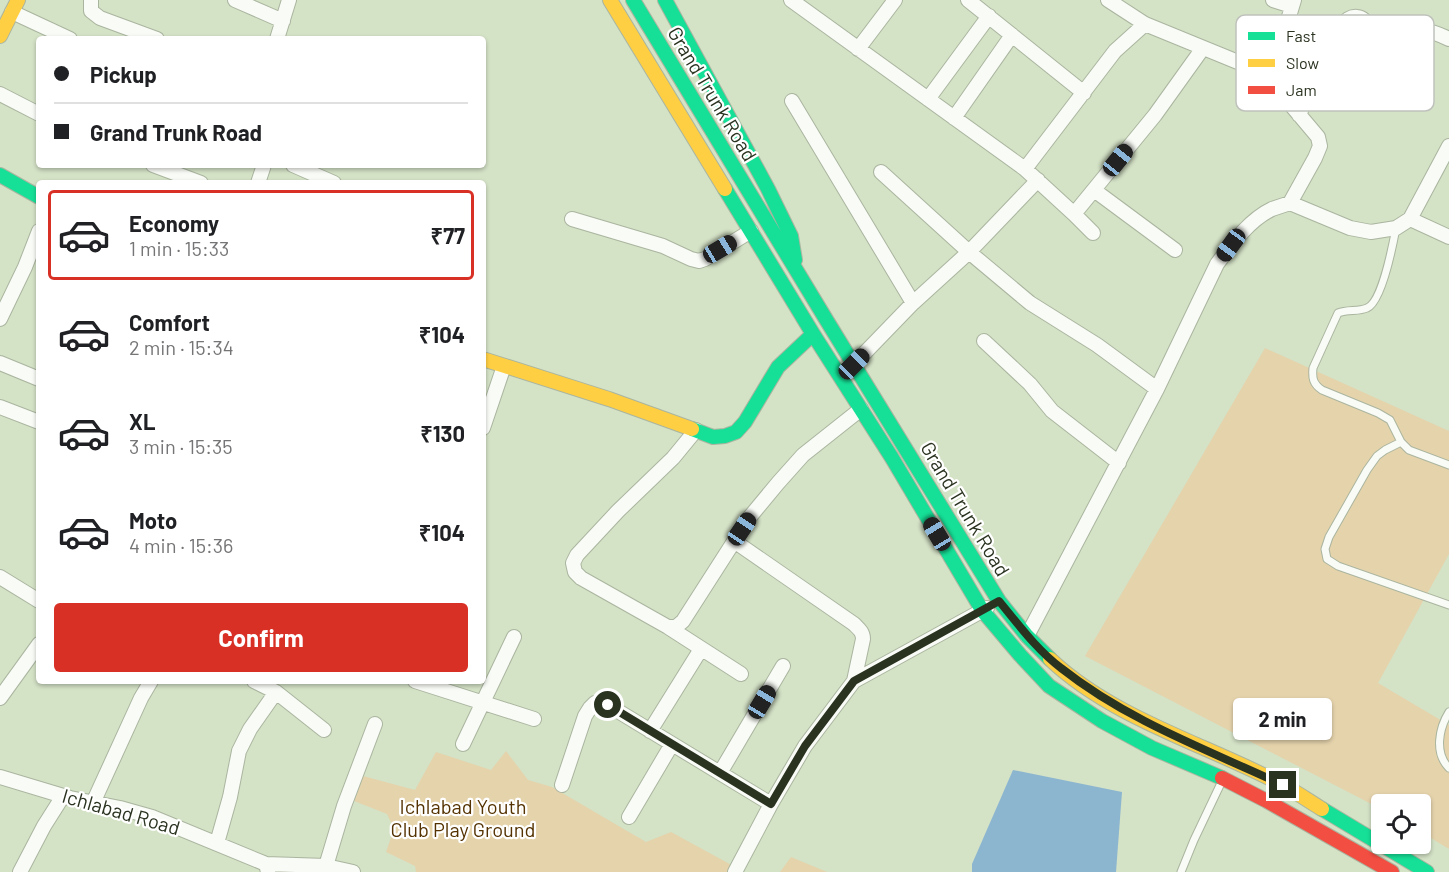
<!DOCTYPE html>
<meta charset="utf-8">
<style>
body{margin:0;font-family:Barlow,sans-serif;background:#f2f2f2;color:#202124;height:100vh;display:flex;flex-direction:column;font-size:22px;white-space:nowrap}
*{box-sizing:border-box;margin:0}
p{font-size:20px;color:#757577}
.icon{flex:none;width:33px;height:33px;fill:none;stroke:currentColor;stroke-width:2;stroke-linecap:round;stroke-linejoin:round}
.map{position:relative;flex:1;overflow:hidden}
.side{position:absolute;left:36px;top:180px;width:450px;height:504px;display:flex;flex-direction:column;background:#fff;border-radius:6px;box-shadow:0 2px 4px #0004}
.side>*{flex:none}
.hud{position:absolute;left:36px;top:36px;width:450px;height:132px;border-radius:6px;box-shadow:0 2px 4px #0004;display:grid;align-content:center;height:132px;padding:0 18px;background:#fff}
.fabs{position:absolute;left:1371px;top:794px;display:grid;gap:12px}
.fabs a{display:grid;place-items:center;width:60px;height:60px;border-radius:6px;background:#fff;box-shadow:0 2px 4px #0004;font-size:30px}
.end{position:absolute;width:27px;height:27px;margin:-14px;border:8px solid #2a3320;background:#fff;box-shadow:0 0 0 3px #fff}
.from{border-radius:50%}
.bubble{position:absolute;height:42px;border-radius:6px;background:#fff;box-shadow:0 2px 4px #0004;font-size:20px;font-weight:700;line-height:42px;text-align:center}
.car{position:absolute;width:18px;height:36px;margin:-18px -9px;border-radius:8px;box-shadow:0 0 4px 2px #0007;background:linear-gradient(#222 24%,#8ab4d8 0 40%,#222 0 76%,#8ab4d8 0 86%,#222 0)}
.hud b{display:flex;align-items:center;gap:21px;height:57px;font-size:22px}
.hud b+b{border-top:2px solid #e0e0e0}
.hud i{width:15px;height:15px;background:#202124}
ul{padding:10px 0 0;list-style:none}
li{display:flex;align-items:center;gap:18px;height:90px;margin:0 12px 9px;padding:0 6px;border:3px solid transparent;border-radius:6px}
li div{flex:1}
li b{display:block;font-size:22px}
li em{font-style:normal;font-weight:700}
li.on{border-color:#d93025}
li>.icon{width:54px;height:54px;stroke-width:1.5}
.cta{display:flex;gap:12px;margin-top:auto;padding:12px 18px}
.cta a{flex:1;height:69px;border-radius:6px;background:#d93025;color:#fff;font-size:24px;font-weight:700;line-height:69px;text-align:center}
.map>svg:first-child{display:block}
.green{fill:#e5d3ac}
.water{fill:#8cb5d0}
.lines{fill:none;stroke-linecap:round;stroke-linejoin:round}
.lane-casing{stroke:#aab59f;stroke-width:9}
.street-casing{stroke:#aab59f;stroke-width:16}
.fast-casing{stroke:#aab59f;stroke-width:16}
.slow-casing{stroke:#aab59f;stroke-width:16}
.jam-casing{stroke:#aab59f;stroke-width:16}
.lane{stroke:#f9fbf6;stroke-width:7}
.street{stroke:#f9fbf6;stroke-width:14}
.fast{stroke:#16e098;stroke-width:14}
.slow{stroke:#ffcf43;stroke-width:14}
.jam{stroke:#f24e42;stroke-width:14}
.route{stroke:#2a3320;stroke-width:8}
.labels{text-anchor:middle;stroke-width:4.5;stroke-linejoin:round;paint-order:stroke}
.street-label{font-size:20px;fill:#2a3320;stroke:#fff}
.park-label{font-size:20px;fill:#543202;stroke:#fff}
.key{fill:#fff;stroke:#bfc2bc;stroke-width:1.5}
.key-label{font-size:16px;fill:#2a3320}
</style>
<div class="map">
<svg width="1449" height="872" viewBox="0 0 1449 872">
<rect width="100%" height="100%" fill="#d4e2c6"/>
<!-- green -->
<path class="green" d="M 1265,348 L 1449,431 L 1449,554 L 1378,683 L 1449,725 L 1449,849 L 1421,832 L 1420,804 L 1382,804 L 1381,809 L 1085,656 Z
M 506,751 L 528,780 L 552,787 L 646,842 L 671,832 L 737,868 L 735,872 L 416,872 L 415,866 L 386,852 L 394,829 L 387,814 L 354,801 L 363,776 L 415,790 L 436,752 L 491,770 Z
M 791,857 L 827,872 L 780,872 Z"/>
<!-- water -->
<path class="water" d="M 1013,770 L 1122,792 L 1116,872 L 972,872 L 972,864 Z"/>
<g class="lines">
<defs>
<path id="lane" d="M 1396,228 C 1393,244 1382,302 1367,308 C 1358,312 1348,309 1338,313 L 1313,368 C 1312,378 1313,384 1322,390 L 1378,413 L 1390,420 L 1401,442 L 1409,450 L 1449,465
M 1401,442 L 1385,450 L 1377,456 L 1367,470 L 1329,537 L 1325,549 L 1327,559 L 1338,566 L 1449,605
M 1449,712 C 1439,728 1434,753 1449,768
M 1181,872 L 1194,840 L 1222,781"/>
<path id="street" d="M 91,0 L 91,11 L 100,18 L 157,39
M 235,0 L 283,21
M 791,0 L 1025,169 L 1074,214 L 1093,233
M 968,0 L 1084,93
M 1108,0 L 1145,24 L 1255,69 L 1270,80 L 1318,137 L 1320,146 L 1315,158 L 1290,203
M 1273,0 L 1292,6
M 12,12 L 70,39
M 277,39 L 289,0
M 858,49 L 895,0
M 1270,80 L 1294,0
M 0,94 L 39,114
M 928,99 L 989,16
M 792,101 L 913,303
M 1299,115 C 1307,96 1316,78 1324,59 C 1329,48 1334,36 1341,26 C 1344,21 1351,16 1357,17 C 1370,18 1370,38 1386,36 C 1415,33 1419,24 1449,39
M 954,118 L 1012,35
M 153,165 L 201,183
M 293,165 L 334,183
M 1025,169 L 1115,51 L 1145,24
M 881,172 L 969,252 L 1030,303 L 1097,345 L 1157,389
M 258,183 L 264,165
M 1094,190 L 1175,250
M 1074,214 L 1155,115 L 1203,48
M 572,219 L 663,246 L 691,259 L 699,261 L 705,259 L 751,231
M 1410,219 L 1449,237
M 0,319 L 25,267 L 39,231
M 984,341 L 1030,384 L 1052,411 L 1119,463
M 0,363 L 39,379
M 854,364 L 913,303 L 969,252 L 1038,180
M 0,407 L 39,422
M 483,428 L 504,366
M 696,430 L 673,458 L 618,511 L 577,555 L 573,563 L 575,572 L 581,578 L 668,627 L 676,627 L 683,621 L 749,518 L 778,483 L 803,455 L 861,409
M 734,541 L 854,624 C 859,629 863,632 863,639 L 854,681
M 0,577 L 39,601
M 668,627 L 741,674
M 1027,636 L 1157,389 L 1217,264 C 1232,244 1249,220 1272,209 C 1278,207 1284,205 1290,203 L 1350,228 L 1371,232 L 1396,228 L 1410,219 L 1449,146
M 254,681 L 276,692 L 324,730
M 415,681 L 534,719
M 0,698 L 39,644
M 650,731 L 701,649
M 463,744 L 514,637
M 720,773 L 783,666
M 0,777 L 70,798 L 120,808 L 152,817 L 266,864 L 268,872
M 562,785 L 585,716 L 590,708 L 595,703 L 608,705 L 771,804
M 93,803 L 141,698 L 151,681
M 629,817 L 672,744
M 217,843 L 230,797 L 239,751 L 250,729 L 276,692
M 266,864 L 326,866 L 353,872
M 326,866 L 344,806 L 375,724
M 20,872 L 44,826 L 63,796
M 735,872 L 771,804 L 805,746 L 854,681 L 987,608"/>
<path id="fast" d="M 633,0 L 827,321 L 999,601 L 1027,636 L 1050,659
M 665,0 L 768,189 L 791,236 L 795,260
M 0,175 L 39,197
M 725,189 L 813,334 L 892,458 L 982,610 L 1020,655 L 1049,686 L 1102,721 L 1152,748 L 1222,778
M 692,429 L 713,437 L 725,436 L 736,432 L 745,422 L 778,367 L 813,334
M 1322,809 L 1427,872"/>
<path id="slow" d="M 610,0 L 725,189
M 0,36 L 18,0
M 483,359 L 609,399 L 692,429
M 1050,659 C 1113,719 1208,745 1283,785 C 1296,792 1309,801 1322,809"/>
<path id="jam" d="M 1222,778 L 1267,801 L 1392,872"/>
</defs>
<!-- lane casing -->
<use href="#lane" class="lane-casing"/>
<!-- street casing -->
<use href="#street" class="street-casing"/>
<!-- fast casing -->
<use href="#fast" class="fast-casing"/>
<!-- slow casing -->
<use href="#slow" class="slow-casing"/>
<!-- jam casing -->
<use href="#jam" class="jam-casing"/>
<!-- lane -->
<use href="#lane" class="lane"/>
<!-- street -->
<use href="#street" class="street"/>
<!-- fast -->
<use href="#fast" class="fast"/>
<!-- slow -->
<use href="#slow" class="slow"/>
<!-- jam -->
<use href="#jam" class="jam"/>
</g>
<g class="lines">
<!-- route -->
<path class="route" d="M 608,705 L 771,804 L 805,746 L 854,681 L 999,601 C 1018,624 1037,650 1061,668 C 1128,721 1208,750 1283,785"/>
</g>
<g class="labels">
<!-- street labels -->
<g class="street-label">
<text transform="translate(712 94) rotate(59)" y="7">Grand Trunk Road</text>
<text transform="translate(965 509) rotate(59)" y="7">Grand Trunk Road</text>
<text transform="translate(121 812) rotate(16)" y="7">Ichlabad Road</text>
</g>
<!-- park labels -->
<g class="park-label">
<text x="463" y="814">Ichlabad Youth<tspan x="463" dy="23">Club Play Ground</tspan></text>
</g>
</g>
<!-- legend -->
<rect x="1236" y="15" width="198" height="96" rx="9" class="key"/>
<rect x="1248" y="32" width="27" height="8" fill="#16e098"/>
<rect x="1248" y="59" width="27" height="8" fill="#ffcf43"/>
<rect x="1248" y="86" width="27" height="8" fill="#f24e42"/>
<g class="key-label">
<text x="1286" y="42">Fast</text>
<text x="1286" y="69">Slow</text>
<text x="1286" y="96">Jam</text>
</g>
</svg>
<div class="fabs">
<a><svg class="icon" aria-label="locate" viewBox="0 0 24 24"><circle cx="12" cy="12" r="6"/><path d="M12 2v4M12 18v4M2 12h4M18 12h4"/></svg></a>
</div>
<i class="end from" style="left:608px;top:705px"></i>
<i class="end" style="left:1283px;top:785px"></i>
<div class="bubble" style="left:1233px;top:698px;width:99px">2 min</div>
<i class="car" style="left:1118px;top:160px;rotate:39deg"></i>
<i class="car" style="left:1231px;top:245px;rotate:216deg"></i>
<i class="car" style="left:720px;top:249px;rotate:59deg"></i>
<i class="car" style="left:854px;top:364px;rotate:45deg"></i>
<i class="car" style="left:742px;top:529px;rotate:34deg"></i>
<i class="car" style="left:937px;top:534px;rotate:329deg"></i>
<i class="car" style="left:762px;top:702px;rotate:31deg"></i>
<div class="hud">
<b><i class="from"></i>Pickup</b>
<b><i></i>Grand Trunk Road</b>
</div>
<section class="side">
<ul>
<li class="on"><svg class="icon" aria-label="car" viewBox="0 0 24 24"><path d="M5 17H2v-5l4-1 3-4h7l3 4 3 1v5h-3M9 17h6M6 11h13"/><circle cx="7" cy="17" r="2"/><circle cx="17" cy="17" r="2"/></svg><div><b>Economy</b><p>1 min · 15:33</p></div><em>₹77</em></li>
<li><svg class="icon" aria-label="car" viewBox="0 0 24 24"><path d="M5 17H2v-5l4-1 3-4h7l3 4 3 1v5h-3M9 17h6M6 11h13"/><circle cx="7" cy="17" r="2"/><circle cx="17" cy="17" r="2"/></svg><div><b>Comfort</b><p>2 min · 15:34</p></div><em>₹104</em></li>
<li><svg class="icon" aria-label="car" viewBox="0 0 24 24"><path d="M5 17H2v-5l4-1 3-4h7l3 4 3 1v5h-3M9 17h6M6 11h13"/><circle cx="7" cy="17" r="2"/><circle cx="17" cy="17" r="2"/></svg><div><b>XL</b><p>3 min · 15:35</p></div><em>₹130</em></li>
<li><svg class="icon" aria-label="car" viewBox="0 0 24 24"><path d="M5 17H2v-5l4-1 3-4h7l3 4 3 1v5h-3M9 17h6M6 11h13"/><circle cx="7" cy="17" r="2"/><circle cx="17" cy="17" r="2"/></svg><div><b>Moto</b><p>4 min · 15:36</p></div><em>₹104</em></li>
</ul>
<div class="cta"><a>Confirm</a></div>
</section>
</div>
